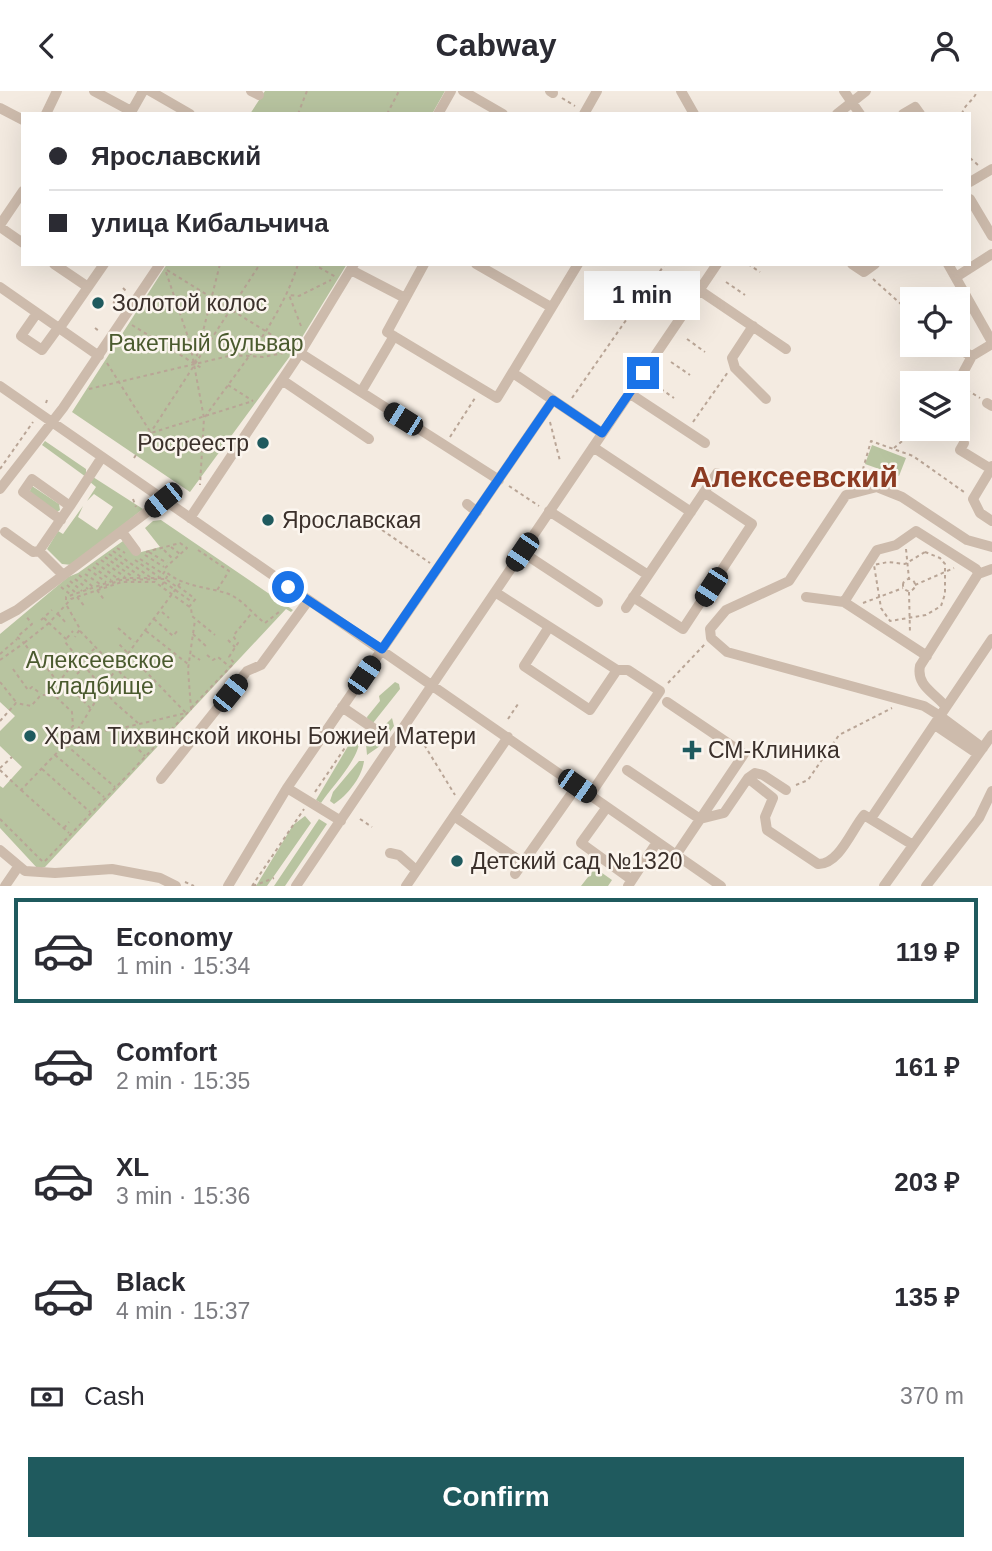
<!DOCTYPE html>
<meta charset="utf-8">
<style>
body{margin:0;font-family:Helvetica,sans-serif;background:#f7f7f7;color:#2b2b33;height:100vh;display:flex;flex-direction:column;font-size:26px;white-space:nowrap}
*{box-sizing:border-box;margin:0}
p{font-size:23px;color:#7c7c81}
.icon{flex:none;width:38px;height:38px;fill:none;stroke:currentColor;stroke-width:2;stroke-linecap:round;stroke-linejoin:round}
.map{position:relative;height:795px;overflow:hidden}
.panel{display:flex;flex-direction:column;background:#fff;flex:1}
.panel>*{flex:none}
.guide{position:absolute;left:21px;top:21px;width:950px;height:154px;border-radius:0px;box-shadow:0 7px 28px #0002;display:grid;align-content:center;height:154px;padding:0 28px;background:#fff}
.controls{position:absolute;left:900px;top:196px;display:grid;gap:14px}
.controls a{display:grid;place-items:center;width:70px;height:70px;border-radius:0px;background:#fff;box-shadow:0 7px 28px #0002;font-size:35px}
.end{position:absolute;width:32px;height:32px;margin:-16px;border:9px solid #1a73e8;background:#fff;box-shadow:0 0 0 4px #fff}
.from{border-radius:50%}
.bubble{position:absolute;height:49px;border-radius:0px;background:#fff;box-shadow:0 7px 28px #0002;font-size:23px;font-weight:600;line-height:49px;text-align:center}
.car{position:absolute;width:21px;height:42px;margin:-21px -10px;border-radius:9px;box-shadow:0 0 5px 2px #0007;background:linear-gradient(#222 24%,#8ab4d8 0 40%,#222 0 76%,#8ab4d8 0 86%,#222 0)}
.guide b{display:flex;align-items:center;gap:24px;height:66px;font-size:26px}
.guide b+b{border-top:2px solid #e1e1e2}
.guide i{width:18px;height:18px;background:#2b2b33}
ul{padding:12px 0 0;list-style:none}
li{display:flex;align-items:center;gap:21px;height:105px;margin:0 14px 10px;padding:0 14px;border:4px solid transparent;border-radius:0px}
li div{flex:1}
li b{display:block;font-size:26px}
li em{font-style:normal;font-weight:600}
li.active{border-color:#1f5a5e}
li>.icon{width:63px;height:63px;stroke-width:1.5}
.pay{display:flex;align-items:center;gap:18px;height:77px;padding:0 28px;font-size:26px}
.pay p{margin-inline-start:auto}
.button{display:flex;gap:14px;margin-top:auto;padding:14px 28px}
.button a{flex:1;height:80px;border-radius:0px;background:#1f5a5e;color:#fff;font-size:28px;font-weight:600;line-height:80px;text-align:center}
header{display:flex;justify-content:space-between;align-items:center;height:91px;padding:0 28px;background:#fff;font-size:32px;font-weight:600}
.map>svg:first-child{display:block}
.green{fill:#b8c4a0}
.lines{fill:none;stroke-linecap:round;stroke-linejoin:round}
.path{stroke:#b9a596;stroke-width:2;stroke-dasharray:3.5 3.5;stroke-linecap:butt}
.minor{stroke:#cdbbac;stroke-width:10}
.route{stroke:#1a73e8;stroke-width:9}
.poi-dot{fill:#1f5a5e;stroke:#fbf5ee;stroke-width:2.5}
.labels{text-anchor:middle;stroke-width:5;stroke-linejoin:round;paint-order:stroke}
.poi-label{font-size:23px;fill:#3b302b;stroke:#fbf5ee;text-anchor:start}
.park-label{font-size:23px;fill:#4a5a2e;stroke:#fbf5ee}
.district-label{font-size:30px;font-weight:bold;fill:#8c3b22;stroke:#fbf5ee}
</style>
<header><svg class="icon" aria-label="back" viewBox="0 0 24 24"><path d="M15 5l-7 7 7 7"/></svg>Cabway<svg class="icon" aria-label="person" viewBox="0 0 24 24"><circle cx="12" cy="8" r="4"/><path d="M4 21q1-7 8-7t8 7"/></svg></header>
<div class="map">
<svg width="992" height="795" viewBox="0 0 992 795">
<rect width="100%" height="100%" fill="#f4ebe1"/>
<!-- green -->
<path class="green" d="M 265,0 L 445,0 L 432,23 L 250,23 Z
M 167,173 L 347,173 L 293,261 L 190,401 L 72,321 Z
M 45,350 L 86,378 L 86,386 L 42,354 Z
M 872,354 L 906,367 L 899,385 L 865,373 Z
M 93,386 L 143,418 L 72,474 L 62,473 L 47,458 L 58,440 L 63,443 L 83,415 L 78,426 L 97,439 L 113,416 L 94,403 L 87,410 L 96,396 L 89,390 Z
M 32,395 L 59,413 L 60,419 L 57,421 L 29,402 Z
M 161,429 L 293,519 L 291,521 L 286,518 L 45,776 L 38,778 L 0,737 L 0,695 L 3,697 L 22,676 L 0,655 L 0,640 L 15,625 L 0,611 L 0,543 L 68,486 L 78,482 L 123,450 L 134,463 L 160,456 L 145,437 L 153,430 Z
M 395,591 L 399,593 L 400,598 L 373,632 L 368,631 L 367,626 L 380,610 L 379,605 Z
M 392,627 L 394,635 L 380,655 L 367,664 L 366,653 Z
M 354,645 L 360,647 C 359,669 333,694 321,712 L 316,709 Z
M 359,670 L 364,670 C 362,686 348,704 334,713 L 330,710 L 333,701 Z
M 305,725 L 311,732 L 267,795 L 256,795 L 293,734 Z
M 319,728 L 327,733 L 285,795 L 274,795 Z
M 595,777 L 612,789 L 608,795 L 581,795 Z"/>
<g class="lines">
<!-- path -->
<path class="path" d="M 562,7 L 575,15
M 298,23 L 307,0
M 387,23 L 399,0
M 962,23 C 964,13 974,10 977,0
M 970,67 L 978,74
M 313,173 L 336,186
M 748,173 L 760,181
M 167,179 L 288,254
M 166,181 L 190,252 L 204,327 L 200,394
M 873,188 L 912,223
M 726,191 L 745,204
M 123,197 L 126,200
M 113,211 L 117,213
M 132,234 L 203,278
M 301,235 L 289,204 L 299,205 L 331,189
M 95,237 L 99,240
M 687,248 L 705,261
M 671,271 L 690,284
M 107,272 L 151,342 L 253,310
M 195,272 L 220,173
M 228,294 L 253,310
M 655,294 L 674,307
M 89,298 L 233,264 L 263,266 L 283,262
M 967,299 L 980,307
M 572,307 L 665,173
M 46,312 L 47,309
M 205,326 C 239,277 280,231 298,173
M 550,331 L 560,370
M 693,331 L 728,281
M 450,346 L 475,307
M 894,357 L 916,338
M 134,367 L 260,173
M 0,378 L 33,331
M 859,392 L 871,350 L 913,365 L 964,401
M 509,395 L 539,415
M 133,408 L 136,416
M 382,439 L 430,472
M 171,456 L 180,463
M 117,457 L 125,462
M 906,458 L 909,488
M 164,459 L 173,468
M 198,459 L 229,480 L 216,501
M 113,460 L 150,486
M 146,461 L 180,452 L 187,457 L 165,477
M 149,461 L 167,472
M 925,461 L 940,467 L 945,473 L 945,503 L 941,515 L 926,524 L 890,530 L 881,517 L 874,474 L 888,471 L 905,473 Z
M 109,463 L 141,486
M 145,464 L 164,476
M 105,466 L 133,486
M 140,468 L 162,482
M 101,469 L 125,486
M 135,469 L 159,486
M 96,472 L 117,487
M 93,476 L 111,489
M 88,478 L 106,491
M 85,483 L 100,493
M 79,484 L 93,496
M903 494a6 6 0 1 1 12 0a6 6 0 1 1-12 0Z
M 75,488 L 88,498
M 167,489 L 177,496
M 70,490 L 82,500
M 164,491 L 192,511
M 67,494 L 76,502
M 162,494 L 168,484
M 915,494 L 954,477
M 178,495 L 194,507
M 61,496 L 71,504
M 99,497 L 121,489 L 166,488
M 97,499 L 105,510
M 909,501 L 910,543
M 77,506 L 85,516
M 66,509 L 66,506 L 121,487 L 160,487 L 165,480 C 181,495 206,496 226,502 C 242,507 252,523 265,532 L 279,521
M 863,512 L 903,497
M 67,515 L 80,538 L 75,546
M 189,516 L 197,506
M 162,521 L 169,527
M 58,523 L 67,533
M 44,527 L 49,532 L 24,552 L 35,567 L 38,565 L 59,593
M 154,528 L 173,545 L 179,538
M 41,529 L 52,519
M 118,537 L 134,551
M 80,540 L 138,600
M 146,540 L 188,573
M 193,543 L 207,556
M 67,547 L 73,540
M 228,549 L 235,556
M 0,563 L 17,548
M 192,564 L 200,569
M 207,564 L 213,569 L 218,566 L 230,576
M 0,569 L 24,552 L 17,546 L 32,533 L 26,525
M 82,570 L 95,557
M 13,578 L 28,599 L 32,596 L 41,603
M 77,583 L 85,575
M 64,589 L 91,618
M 0,591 L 16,611
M 668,592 L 705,553
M 51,601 L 72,621 L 73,635 L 61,646 L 66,651
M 49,603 L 78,567
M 191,617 L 234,572 L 229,566 L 238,552 L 233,545 L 251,523
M 508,628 L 518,613
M 0,630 L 16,612 L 31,615 L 41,604 L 55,604
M 138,632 L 113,610 L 65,551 L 66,548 L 49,532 L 71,508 L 122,491 L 155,491 L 191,517 L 192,525 L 215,544
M 119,639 L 145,665
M 417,642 L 455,704
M 77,643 L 118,638 L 186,622 L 118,552
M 66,654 L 115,696
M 55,664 L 104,706
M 0,677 L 12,666
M 42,678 L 90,721
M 0,679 L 21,699 L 75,643 L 112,584 L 181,491
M 796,694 L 808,689 L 839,644 L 892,617
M 21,699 L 69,742
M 315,701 L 357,639
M 0,728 L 43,771
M 360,728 L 372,736
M 64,737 L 69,731
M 45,770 L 191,618 L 188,578 L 195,529
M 185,791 L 194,795
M 252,795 L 304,718
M 253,795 L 274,787"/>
<!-- minor -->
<path class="minor" d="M 94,0 L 131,20
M 150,0 L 190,23
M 251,0 L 259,4
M 463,0 L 503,23
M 550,0 L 553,2
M 681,0 L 694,23
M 844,0 L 860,23
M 0,17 L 23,29
M 46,23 L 57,0
M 130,23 L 143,0
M 438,23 L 451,0
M 584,23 L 597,0
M 837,23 L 866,0
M 903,23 L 915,16 L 920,23
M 970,91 L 992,78
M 970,108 L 992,145
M 0,134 L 23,100
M 0,136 L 23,152
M 54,173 L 88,196
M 424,173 L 387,241 L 497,307 L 578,173
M 476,173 L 551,216
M 852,173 L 864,181 L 875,173
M 948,173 L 992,251
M 351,179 L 405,207
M 956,186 L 992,163
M 0,196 L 99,265
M 699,199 L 786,258
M 37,222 L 21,245 L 42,259 L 58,237
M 753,235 L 732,267 L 735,277 L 766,308
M 59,238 L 104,173
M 950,254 L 972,265 L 992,253
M 300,262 L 499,389
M 513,282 L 602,342
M 919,288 L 926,292
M 282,289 L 369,348
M 957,293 L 972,265
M 0,295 L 721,795
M 361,301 L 394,245
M 629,302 L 705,352
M 987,312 L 992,315
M 964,352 L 960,359 L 991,378 L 992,375
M 593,356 L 691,421
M 991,378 L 973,408 L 980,422 L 992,430
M 0,398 L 63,317 L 160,173
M 467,413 L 477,421
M 549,420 L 648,484
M 190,427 L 300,262 L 354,173
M 61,429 L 23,401 L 32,388 L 70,415 L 102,366
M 5,441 L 33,461 L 39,460 L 70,415
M 122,441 L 136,460
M 39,460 L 62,483
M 522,461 L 598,511
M 495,501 L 617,579 L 628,579 L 660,600 L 590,704
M 633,506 L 683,538 L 752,433 L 704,401
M 806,506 L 844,511
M 626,517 L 717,382
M 0,528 L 17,519 L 163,409
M 549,536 L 524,575 L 590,619 L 617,579
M 927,565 L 844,511 L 877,459 L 896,454 L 916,440 L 976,478 L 978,483
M 667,611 L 744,663 L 676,764
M 342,616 L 376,639
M 946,616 C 935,602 916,595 920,575 L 978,483 L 992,478
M 935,634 L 978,663
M 983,657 L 940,625 L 992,548
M 627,679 L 700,728 L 724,722 L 748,687 L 755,682 L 763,684 L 786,699
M 748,687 L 773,707 L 765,726 L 767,739 L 818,773 C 839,774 852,738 864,724 L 913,754
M 161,688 L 247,580 L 261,574 L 308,510
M 287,697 L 341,730
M 607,716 L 581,752 L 632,789
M 454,725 L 523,772
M 872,726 L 940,625 L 924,615 L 727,561 L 711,547 L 710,538 L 726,519 L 789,490 L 846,404 L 877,396 L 902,406 L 967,449 L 992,456
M 0,759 L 25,780 L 55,782 L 112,778 L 160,787 L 176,795
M 390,762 L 399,764 L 416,779
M 515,783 L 577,695
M 5,795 L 18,776
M 228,795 L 287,697 L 553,309
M 296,795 L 717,173
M 406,795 L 508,646
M 628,795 L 657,751
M 884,795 L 992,644
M 926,795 L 979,727 L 992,700"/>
</g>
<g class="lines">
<!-- route -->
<path class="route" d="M 288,496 L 382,558 L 553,309 L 602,342 L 643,282"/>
</g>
<!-- markers -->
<g class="poi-dot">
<circle cx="98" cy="212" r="7"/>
<circle cx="263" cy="352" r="7"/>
<circle cx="268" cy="429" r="7"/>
<circle cx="30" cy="645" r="7"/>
<path d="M688.5 648.5h7v7h7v7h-7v7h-7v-7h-7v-7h7z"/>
<circle cx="457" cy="770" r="7"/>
</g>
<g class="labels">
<!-- poi labels -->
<g class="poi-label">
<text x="112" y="220">Золотой колос</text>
<text x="249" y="360" text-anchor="end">Росреестр</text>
<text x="282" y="437">Ярославская</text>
<text x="44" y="653">Храм Тихвинской иконы Божией Матери</text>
<text x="708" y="667">СМ-Клиника</text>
<text x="471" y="778">Детский сад №1320</text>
</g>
<!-- park labels -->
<g class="park-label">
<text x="206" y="260">Ракетный бульвар</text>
<text x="100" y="577">Алексеевское<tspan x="100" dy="26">кладбище</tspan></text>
</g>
<!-- district labels -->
<g class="district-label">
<text x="794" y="396">Алексеевский</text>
</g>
</g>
</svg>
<div class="controls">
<a><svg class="icon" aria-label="locate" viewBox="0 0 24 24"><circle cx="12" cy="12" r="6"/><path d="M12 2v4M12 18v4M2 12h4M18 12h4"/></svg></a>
<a><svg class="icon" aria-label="layers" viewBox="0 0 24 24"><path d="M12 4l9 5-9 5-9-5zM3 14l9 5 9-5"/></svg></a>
</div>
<i class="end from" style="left:288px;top:496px"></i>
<i class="end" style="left:643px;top:282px"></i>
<div class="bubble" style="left:584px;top:180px;width:116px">1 min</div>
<i class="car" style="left:403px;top:328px;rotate:302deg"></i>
<i class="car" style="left:163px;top:409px;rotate:231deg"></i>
<i class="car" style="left:522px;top:461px;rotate:214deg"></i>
<i class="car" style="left:711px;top:496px;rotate:213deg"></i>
<i class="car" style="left:364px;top:584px;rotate:34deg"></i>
<i class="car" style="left:230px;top:602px;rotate:39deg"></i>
<i class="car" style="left:577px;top:695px;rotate:125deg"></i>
<div class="guide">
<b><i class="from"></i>Ярославский</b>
<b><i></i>улица Кибальчича</b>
</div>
</div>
<section class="panel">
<ul>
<li class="active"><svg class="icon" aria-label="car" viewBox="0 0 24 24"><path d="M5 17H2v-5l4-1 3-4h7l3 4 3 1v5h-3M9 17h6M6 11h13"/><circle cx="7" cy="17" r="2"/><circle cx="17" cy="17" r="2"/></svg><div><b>Economy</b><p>1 min · 15:34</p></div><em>119 ₽</em></li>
<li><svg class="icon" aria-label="car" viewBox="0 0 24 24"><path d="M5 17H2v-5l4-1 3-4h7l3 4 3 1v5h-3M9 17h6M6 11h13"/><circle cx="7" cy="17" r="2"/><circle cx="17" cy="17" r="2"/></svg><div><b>Comfort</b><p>2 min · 15:35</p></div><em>161 ₽</em></li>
<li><svg class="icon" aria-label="car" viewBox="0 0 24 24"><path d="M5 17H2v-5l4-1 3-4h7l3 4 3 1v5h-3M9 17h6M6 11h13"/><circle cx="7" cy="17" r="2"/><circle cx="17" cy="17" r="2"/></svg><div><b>XL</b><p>3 min · 15:36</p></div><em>203 ₽</em></li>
<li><svg class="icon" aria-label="car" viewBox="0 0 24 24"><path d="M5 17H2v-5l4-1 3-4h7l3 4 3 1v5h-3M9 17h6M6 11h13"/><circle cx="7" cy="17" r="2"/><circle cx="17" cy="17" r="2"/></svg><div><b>Black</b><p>4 min · 15:37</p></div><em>135 ₽</em></li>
</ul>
<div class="pay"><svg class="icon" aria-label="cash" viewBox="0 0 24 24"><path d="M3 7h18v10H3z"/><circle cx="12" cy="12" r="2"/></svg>Cash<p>370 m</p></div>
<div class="button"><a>Confirm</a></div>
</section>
